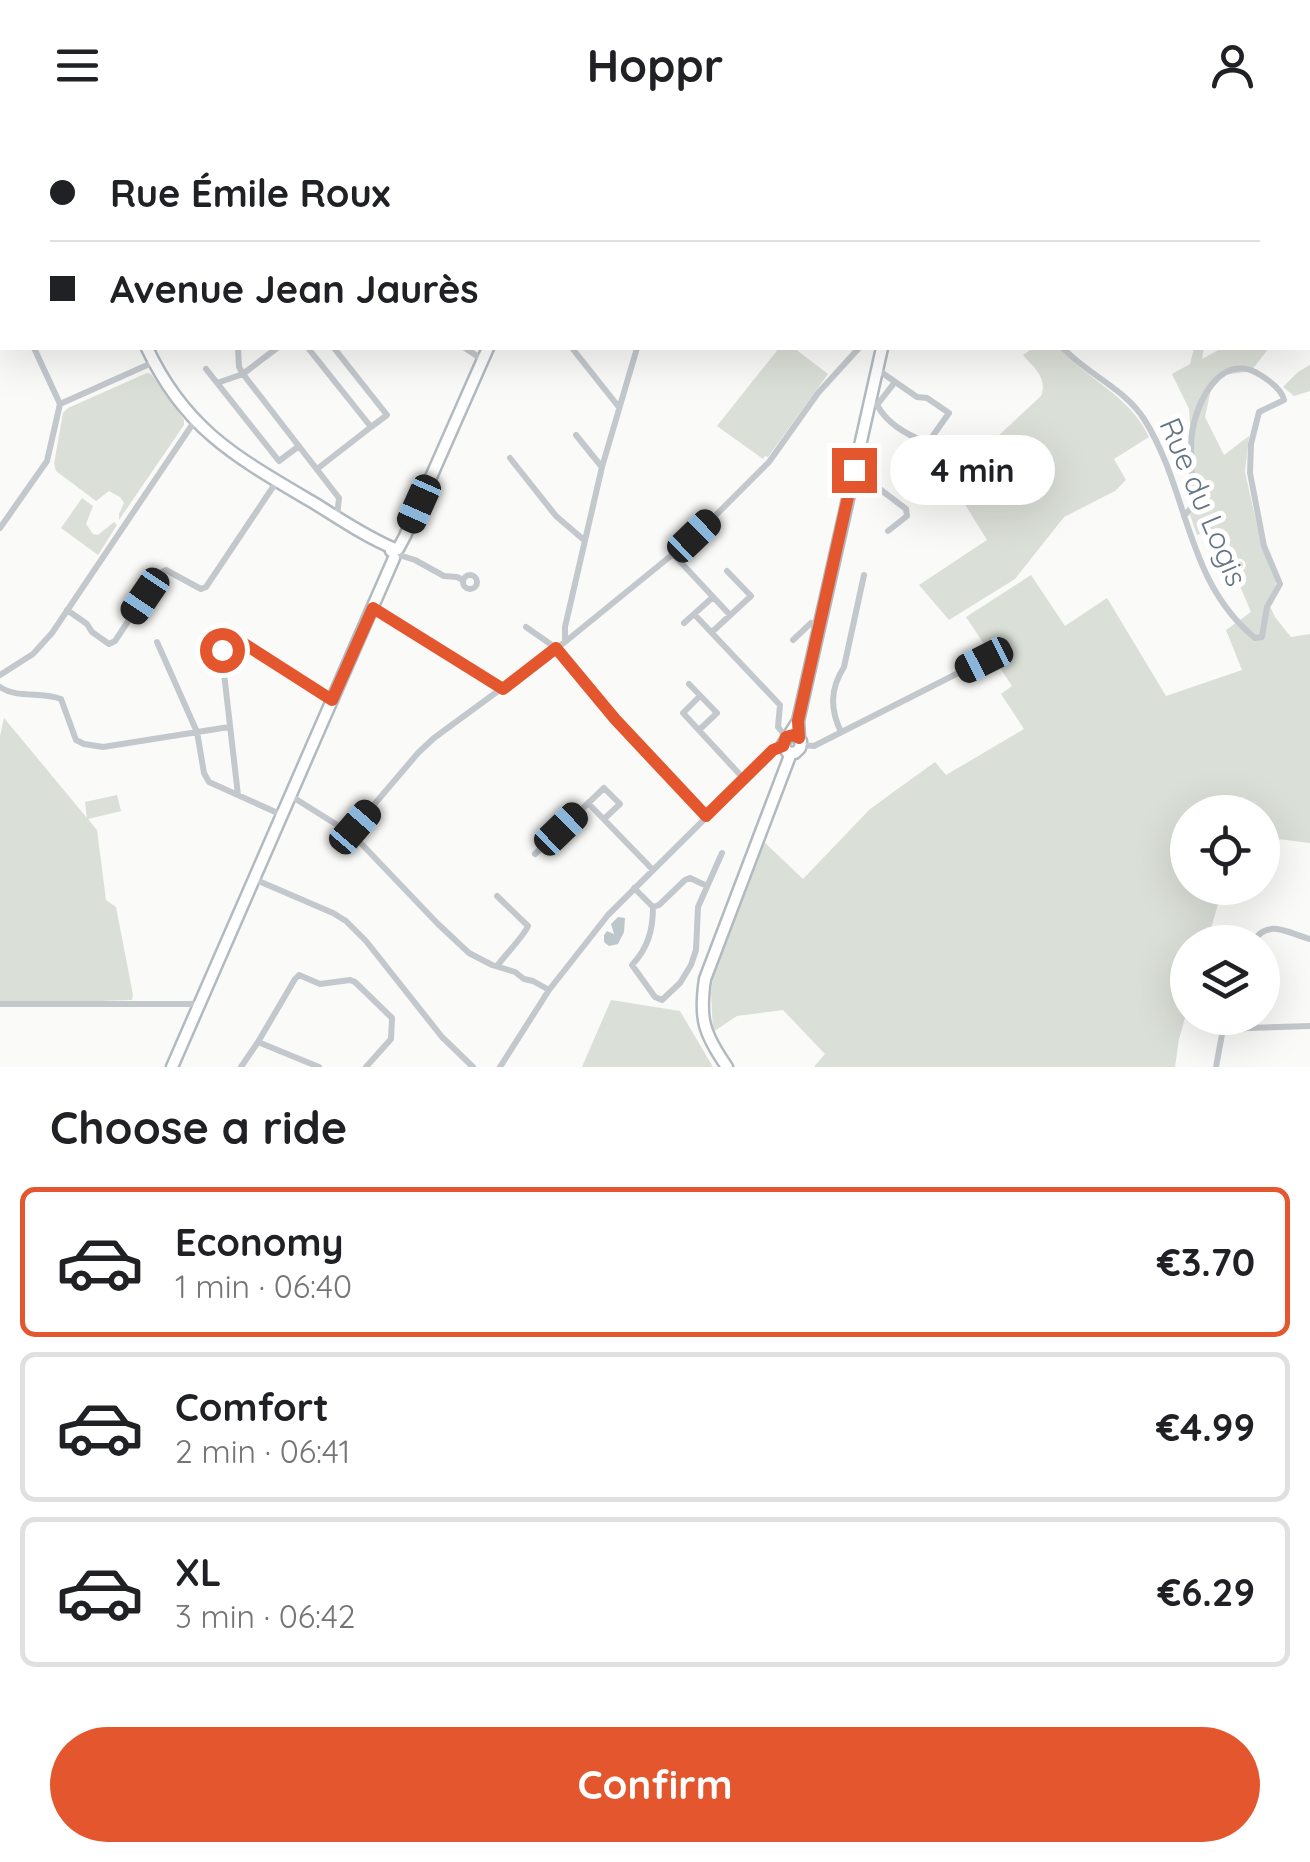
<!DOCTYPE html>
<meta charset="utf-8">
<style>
body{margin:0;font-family:Quicksand,sans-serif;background:#f6f6f6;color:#202124;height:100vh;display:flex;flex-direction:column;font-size:38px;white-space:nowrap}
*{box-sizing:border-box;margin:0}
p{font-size:32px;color:#757577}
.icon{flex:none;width:55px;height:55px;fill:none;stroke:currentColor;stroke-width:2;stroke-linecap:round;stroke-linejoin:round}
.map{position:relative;height:937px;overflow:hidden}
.drawer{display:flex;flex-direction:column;background:#fff;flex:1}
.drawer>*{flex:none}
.hud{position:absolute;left:0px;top:0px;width:1310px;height:220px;box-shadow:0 10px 40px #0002;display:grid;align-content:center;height:220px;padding:0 50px;background:#fff}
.controls{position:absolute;left:1170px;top:665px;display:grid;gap:20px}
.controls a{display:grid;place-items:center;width:110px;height:110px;border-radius:50%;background:#fff;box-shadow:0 10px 40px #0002;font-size:50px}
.end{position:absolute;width:45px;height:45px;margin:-22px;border:12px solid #e4572e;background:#fff;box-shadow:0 0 0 5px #fff}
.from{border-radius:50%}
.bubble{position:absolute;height:70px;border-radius:35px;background:#fff;box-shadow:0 10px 40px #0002;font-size:32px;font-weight:700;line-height:70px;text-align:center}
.car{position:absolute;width:30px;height:60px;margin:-30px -15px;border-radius:12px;box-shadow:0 0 8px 2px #0007;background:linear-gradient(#222 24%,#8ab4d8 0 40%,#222 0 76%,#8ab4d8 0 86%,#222 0)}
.hud b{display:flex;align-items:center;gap:35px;height:95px;font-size:38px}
.hud b+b{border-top:2px solid #e0e0e0}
.hud i{width:25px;height:25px;background:#202124}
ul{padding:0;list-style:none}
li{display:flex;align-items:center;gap:30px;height:150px;margin:0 20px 15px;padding:0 30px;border:5px solid #e0e0e0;border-radius:15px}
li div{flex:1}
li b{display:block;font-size:38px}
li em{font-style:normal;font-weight:700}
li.active{border-color:#e4572e}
li>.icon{width:90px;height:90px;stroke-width:1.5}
h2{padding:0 50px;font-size:45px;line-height:120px}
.cta{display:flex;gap:20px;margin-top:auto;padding:20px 50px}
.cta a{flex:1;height:115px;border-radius:60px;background:#e4572e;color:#fff;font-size:40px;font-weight:700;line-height:115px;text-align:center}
header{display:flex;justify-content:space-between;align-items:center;height:130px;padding:0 50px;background:#fff;font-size:45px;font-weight:700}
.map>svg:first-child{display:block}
.green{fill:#dadfd7}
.water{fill:#bbc7cb}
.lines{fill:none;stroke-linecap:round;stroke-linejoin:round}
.stream{stroke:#bbc7cb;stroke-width:2.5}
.secondary-casing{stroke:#b3babf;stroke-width:15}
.street{stroke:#c3c8cc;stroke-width:6}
.secondary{stroke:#fff;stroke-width:10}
.route{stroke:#e4572e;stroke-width:12}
.labels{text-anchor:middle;stroke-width:10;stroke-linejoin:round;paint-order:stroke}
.street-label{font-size:30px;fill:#657683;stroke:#fff}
</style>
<header><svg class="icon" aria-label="menu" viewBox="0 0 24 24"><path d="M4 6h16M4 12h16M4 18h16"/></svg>Hoppr<svg class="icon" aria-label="person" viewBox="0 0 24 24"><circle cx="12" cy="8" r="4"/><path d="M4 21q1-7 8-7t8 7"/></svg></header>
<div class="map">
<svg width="1310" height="937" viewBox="0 0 1310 937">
<rect width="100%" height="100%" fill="#fafaf8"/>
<!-- green -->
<path class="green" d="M 779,218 L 794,218 L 828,244 L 768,327 L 765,326 L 763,329 L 717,296 Z
M 1033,218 L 1060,218 C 1089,252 1129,264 1149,307 L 1114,329 L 1126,350 L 1115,361 L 1064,387 L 1015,449 L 949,490 L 919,455 L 987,410 L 961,368 L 964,366 L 955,346 L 1041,266 C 1048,248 1034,238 1023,225 Z
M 1194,218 L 1204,218 L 1202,229 L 1222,218 L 1269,218 L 1251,241 L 1224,245 L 1211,259 L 1205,287 L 1224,325 L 1249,306 L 1245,342 L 1262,417 L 1276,450 L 1275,460 L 1268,472 L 1275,487 L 1291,507 L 1310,504 L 1310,713 L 1263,707 L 1262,682 L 1188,682 L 1188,758 L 1239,758 L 1236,774 L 1219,771 L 1207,812 L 1188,812 L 1187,881 L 1179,909 L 1175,937 L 814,937 L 825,924 L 783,880 L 737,886 L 713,902 L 711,863 L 713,846 L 762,710 L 803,749 L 870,679 L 935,632 L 946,645 L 1024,599 L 1001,564 L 1012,556 L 966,487 L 1031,445 L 1065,496 L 1107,468 L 1166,566 L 1242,540 L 1226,500 L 1251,482 L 1216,399 L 1197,405 L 1190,385 L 1196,375 L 1189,279 L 1172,244 L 1190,234 Z
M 1310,235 L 1310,261 L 1294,266 L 1283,257 L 1298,242 Z
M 147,243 L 151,244 L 184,290 L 184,295 L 119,390 L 119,384 L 124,373 L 120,367 L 109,361 L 96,371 L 56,341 L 54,334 L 63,283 L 68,278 Z
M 82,368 L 93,376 L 86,394 L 93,404 L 98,405 L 114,392 L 117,395 L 98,425 L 61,398 Z
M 4,588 L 87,688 L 85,672 L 117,665 L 121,681 L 88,689 L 97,700 L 106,770 L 116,777 L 133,865 L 132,870 L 0,874 L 0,606 Z
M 611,870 L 680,881 L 713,937 L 582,937 Z"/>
<!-- water -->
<path class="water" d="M 618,787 L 625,788 L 624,802 L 618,814 L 609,816 L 604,812 L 604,805 L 607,801 L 614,804 L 611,794 Z"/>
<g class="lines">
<!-- stream -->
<path class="stream" d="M 130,2 L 132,0
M 0,59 L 2,57"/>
<defs>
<path id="secondary" d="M 605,0 L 608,2
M 823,0 L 825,2
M 583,2 L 584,0
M 1235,2 L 1240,0
M 0,140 L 2,138
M 147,218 C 186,301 238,328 314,373 C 340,389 366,407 395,419
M 391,421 L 398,419 L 405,406 L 488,218
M 790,606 L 796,606 L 801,611 L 800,618 L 795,623 L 787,622 L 783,614 L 798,591
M 799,608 L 798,591 L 882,218
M 172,937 L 394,428
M 727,937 C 704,904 699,889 705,849 L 791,623"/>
</defs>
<!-- secondary casing -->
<use href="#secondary" class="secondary-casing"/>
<!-- street -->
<path class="street" d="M 411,0 L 412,2
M 1197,0 L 1204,1
M 1260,0 L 1261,2
M 139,2 L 142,0
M 1052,2 L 1054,0
M 1308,161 L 1310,165
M 1308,178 L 1310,173
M 34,218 L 60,274
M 238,218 L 239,237 L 243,244 L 339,368 L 337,387
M 308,218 L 371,297 L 317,339
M 334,218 L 387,285 L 371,297
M 465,218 L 483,230
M 572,218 L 618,276
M 1063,218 C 1088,245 1124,258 1144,289 C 1189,360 1185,451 1255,508 L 1262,507 L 1267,477 L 1280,454 L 1264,416 L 1250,343 L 1251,314 L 1259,282 L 1284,270 C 1282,259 1269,250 1257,243 C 1220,223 1196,273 1192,303 C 1189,326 1193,352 1194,375 L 1184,386
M 206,239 L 279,331 L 299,316
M 878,240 L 917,267 L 927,268 L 949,283 L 932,307 L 923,311 C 904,303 887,293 877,275 L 895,252
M 217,253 L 243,244 L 277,218
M 576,305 L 601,336
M 510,328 L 556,386 L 584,410
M 856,341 L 906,379 L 907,386 L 888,401
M 0,398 L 47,331 L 60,274 L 154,232
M 673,424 L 730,485
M 399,425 L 415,430 L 444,446 L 457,447 L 463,450
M463 452a7 7 0 1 1 14 0a7 7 0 1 1-14 0Z
M 373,477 L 503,559
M 67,480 L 87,494 L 92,502 L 109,514 L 115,511 L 160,443 L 166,440 L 201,459 L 206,457 L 277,351
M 694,484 L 780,575 L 778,597 L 786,607
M 684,493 L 713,467
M 526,497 L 556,518 L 615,589 L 706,686
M 712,502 L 751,466 L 727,441
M 793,510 L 811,493
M 565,511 L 565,497 L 602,337 L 637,218
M 157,512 L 197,602 L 204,643 L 209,652 L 282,685
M 0,545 L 33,524 L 52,503 L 194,292
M 689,554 L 717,583 L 699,600
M 0,557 C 17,569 42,561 61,569 L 76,610 L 84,614 L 103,617 L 229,597
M 700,566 L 683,583 L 744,649
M 841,602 C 830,579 830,559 844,537 L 864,445
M 801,615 L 814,616 L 984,530
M 238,665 L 222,526 L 225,514 L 232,512 L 243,513 L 332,570
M 291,666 L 342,698 L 348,700 L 355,697 L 418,623 L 434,608 L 565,512 L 694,407 L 769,332 L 818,263 L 859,218
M 588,673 L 653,740
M 351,700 L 353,705 L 438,794 L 469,823 L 492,835 L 515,842 L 524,849 L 533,851 L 549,860
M 535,724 L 604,658 L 620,674 L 604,689
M 254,749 L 333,783 L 346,791 L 366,811 L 442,907 L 473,937
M 634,758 L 653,777 C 653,800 648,818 632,835 L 655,867 L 662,870 L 680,853 L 691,835 L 696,820 L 698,777 L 722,723
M 497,766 L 528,796 C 524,806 505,825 497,836
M 653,777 L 659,775 L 685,750 L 690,748 L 707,756
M 1253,812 C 1267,788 1288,803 1310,809
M 0,874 L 198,874
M 1221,899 L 1310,896
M 258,912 L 319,937
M 241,937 L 258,912 L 295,849 L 299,845 L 320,854 L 350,850 L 355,852 L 392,888 L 391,909 L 366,937
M 500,937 L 549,860 L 608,785 L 773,621 L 783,616
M 1216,937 L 1225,888"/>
<!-- secondary -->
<use href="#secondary" class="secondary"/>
</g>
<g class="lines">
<!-- route -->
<path class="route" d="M 222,520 L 228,513 L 243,513 L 332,570 L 373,478 L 503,559 L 556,518 L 615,589 L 706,686 L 773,620 L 783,616 L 786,607 L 793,605 L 799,608 L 798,591 L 854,340"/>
</g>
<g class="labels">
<!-- street labels -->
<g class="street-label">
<text transform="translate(1203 372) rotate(67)" y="10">Rue du Logis</text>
</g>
</g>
</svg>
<div class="controls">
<a><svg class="icon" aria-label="locate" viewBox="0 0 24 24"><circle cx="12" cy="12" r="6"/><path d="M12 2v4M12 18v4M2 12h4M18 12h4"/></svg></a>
<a><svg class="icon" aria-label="layers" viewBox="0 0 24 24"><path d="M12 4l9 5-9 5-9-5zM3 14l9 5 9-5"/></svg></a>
</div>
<i class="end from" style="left:222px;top:520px"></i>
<i class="end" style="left:854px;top:340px"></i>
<div class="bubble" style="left:890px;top:305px;width:165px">4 min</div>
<i class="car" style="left:419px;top:374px;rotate:204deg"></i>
<i class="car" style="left:694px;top:406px;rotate:46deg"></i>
<i class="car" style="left:145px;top:466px;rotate:214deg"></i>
<i class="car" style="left:984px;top:530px;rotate:243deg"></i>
<i class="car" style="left:355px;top:697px;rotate:41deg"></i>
<i class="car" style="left:561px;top:699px;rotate:46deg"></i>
<div class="hud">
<b><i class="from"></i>Rue Émile Roux</b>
<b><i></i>Avenue Jean Jaurès</b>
</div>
</div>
<section class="drawer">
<h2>Choose a ride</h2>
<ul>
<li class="active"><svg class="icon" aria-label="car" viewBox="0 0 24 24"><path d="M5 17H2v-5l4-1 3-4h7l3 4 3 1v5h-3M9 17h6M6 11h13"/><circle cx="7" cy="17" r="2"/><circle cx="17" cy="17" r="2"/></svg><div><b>Economy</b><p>1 min · 06:40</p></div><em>€3.70</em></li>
<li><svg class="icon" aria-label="car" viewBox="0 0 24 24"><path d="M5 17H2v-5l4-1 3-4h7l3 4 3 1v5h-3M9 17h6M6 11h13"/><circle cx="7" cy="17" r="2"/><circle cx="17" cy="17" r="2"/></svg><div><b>Comfort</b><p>2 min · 06:41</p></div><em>€4.99</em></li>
<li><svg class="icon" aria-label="car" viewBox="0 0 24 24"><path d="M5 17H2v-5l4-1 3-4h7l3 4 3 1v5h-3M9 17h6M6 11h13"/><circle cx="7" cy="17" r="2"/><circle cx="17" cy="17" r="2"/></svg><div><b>XL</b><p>3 min · 06:42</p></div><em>€6.29</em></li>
</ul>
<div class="cta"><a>Confirm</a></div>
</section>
